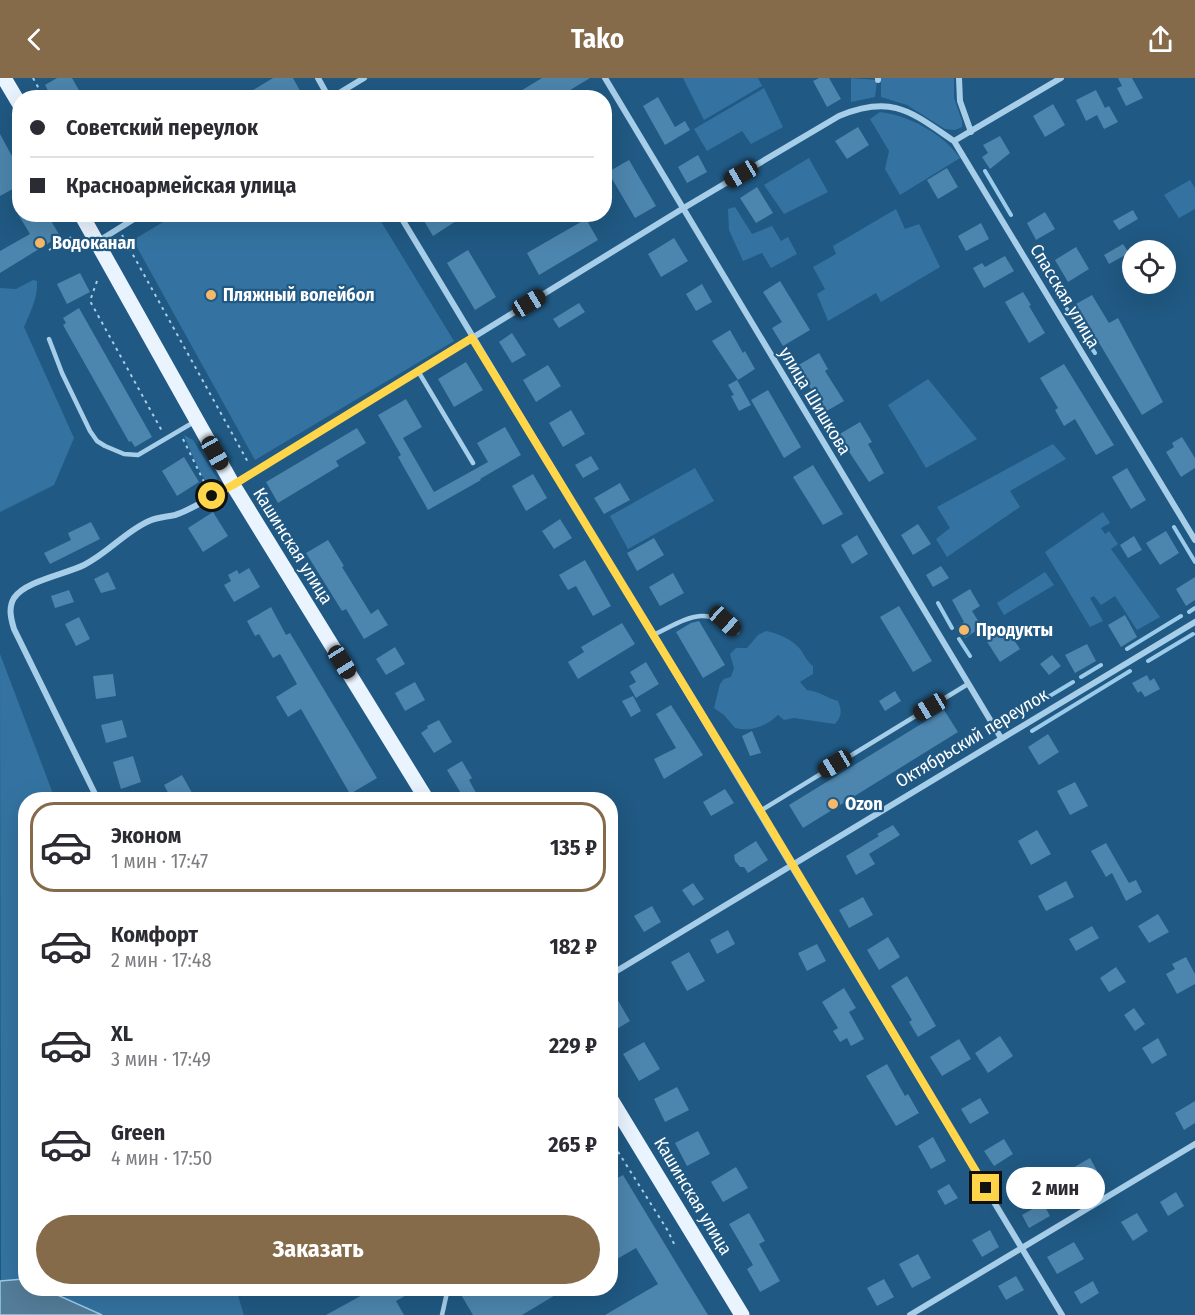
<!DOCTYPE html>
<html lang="ru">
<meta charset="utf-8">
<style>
body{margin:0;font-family:"Fira Sans Condensed",sans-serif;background:#f7f7f7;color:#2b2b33;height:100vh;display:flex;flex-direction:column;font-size:22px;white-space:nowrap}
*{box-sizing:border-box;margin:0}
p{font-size:20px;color:#7c7c81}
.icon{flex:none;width:33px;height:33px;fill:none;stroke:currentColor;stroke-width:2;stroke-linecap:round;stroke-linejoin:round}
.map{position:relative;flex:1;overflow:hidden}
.details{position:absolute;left:18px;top:714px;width:600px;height:504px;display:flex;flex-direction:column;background:#fff;border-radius:24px;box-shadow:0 6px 24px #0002}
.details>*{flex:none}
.hud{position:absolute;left:12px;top:12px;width:600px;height:132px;border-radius:24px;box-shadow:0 6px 24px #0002;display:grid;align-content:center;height:132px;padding:0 18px;background:#fff}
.tools{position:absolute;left:1122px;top:162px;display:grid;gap:12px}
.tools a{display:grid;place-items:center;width:54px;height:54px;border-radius:50%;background:#fff;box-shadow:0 6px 24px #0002;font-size:30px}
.end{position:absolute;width:27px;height:27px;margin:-14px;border:8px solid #ffd54a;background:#111;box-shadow:0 0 0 3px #111}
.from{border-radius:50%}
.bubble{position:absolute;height:42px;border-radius:21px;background:#fff;box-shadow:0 6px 24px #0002;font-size:20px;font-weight:700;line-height:42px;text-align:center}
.car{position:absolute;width:18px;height:36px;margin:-18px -9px;border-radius:8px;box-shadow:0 0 4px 2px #0007;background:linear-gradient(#222 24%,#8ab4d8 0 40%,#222 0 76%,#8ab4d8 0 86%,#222 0)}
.hud b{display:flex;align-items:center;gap:21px;height:57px;font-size:22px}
.hud b+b{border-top:2px solid #e1e1e2}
.hud i{width:15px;height:15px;background:#2b2b33}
ul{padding:10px 0 0;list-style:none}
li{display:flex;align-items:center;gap:18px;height:90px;margin:0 12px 9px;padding:0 6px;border:3px solid transparent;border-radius:24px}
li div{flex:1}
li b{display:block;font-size:22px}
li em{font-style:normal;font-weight:700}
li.current{border-color:#866b4b}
li>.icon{width:54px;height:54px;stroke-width:1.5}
.button{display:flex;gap:12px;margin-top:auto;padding:12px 18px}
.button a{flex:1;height:69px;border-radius:36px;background:#866b4b;color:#fff;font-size:24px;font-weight:700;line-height:69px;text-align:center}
header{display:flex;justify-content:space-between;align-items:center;height:78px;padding:0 18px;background:#866b4b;color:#fff;font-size:27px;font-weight:700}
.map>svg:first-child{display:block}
.green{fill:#3473a1}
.water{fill:#547d9a;stroke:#9bcbea;stroke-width:1.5}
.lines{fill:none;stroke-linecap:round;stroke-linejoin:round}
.stream{stroke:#9bcbea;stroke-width:4}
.building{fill:#4c85ad}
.path{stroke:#a7cee9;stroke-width:2;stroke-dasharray:3 4.5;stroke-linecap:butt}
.service{stroke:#a7cee9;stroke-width:4.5}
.minor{stroke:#a7cee9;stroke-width:6}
.primary{stroke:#eaf4fe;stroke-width:15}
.route{stroke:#ffd54a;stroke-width:8}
.poi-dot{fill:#f6b968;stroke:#205983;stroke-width:2}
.labels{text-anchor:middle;stroke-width:4.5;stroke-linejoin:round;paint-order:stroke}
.poi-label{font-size:18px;font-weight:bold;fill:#fff;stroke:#205983;text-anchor:start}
.street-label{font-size:18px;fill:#fff;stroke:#205983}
</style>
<header><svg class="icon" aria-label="back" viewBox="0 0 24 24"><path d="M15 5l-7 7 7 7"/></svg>Tako<svg class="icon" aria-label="share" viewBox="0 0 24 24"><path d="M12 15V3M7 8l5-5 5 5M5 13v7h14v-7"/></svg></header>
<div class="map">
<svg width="1195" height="1237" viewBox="0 0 1195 1237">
<rect width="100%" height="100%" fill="#205983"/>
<!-- green -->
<path class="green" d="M 683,0 L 758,0 L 762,8 L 704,42 Z
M 851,0 L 877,2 L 875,19 L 851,24 Z
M 881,0 L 954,0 L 954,20 L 962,43 L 962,49 L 955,52 L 945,51 L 907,27 L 881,19 Z
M 764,10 L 783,49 L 751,66 L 742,53 L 707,73 L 694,51 Z
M 880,34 C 910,38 942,55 960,80 L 900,117 L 885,91 L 889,73 L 870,41 Z
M 809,80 L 828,114 L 784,136 L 764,107 Z
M 1190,102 L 1195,110 L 1195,131 L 1179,140 L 1164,117 Z
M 735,129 L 752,156 L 772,148 L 781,163 L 788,159 L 797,176 L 771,190 L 762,175 L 743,183 L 729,152 L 728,131 Z
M 896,131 L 905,151 L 919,146 L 940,189 L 881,224 L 876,215 L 828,243 L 817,216 L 825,211 L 813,189 L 836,176 L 833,168 Z
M 175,137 L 377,137 L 454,263 L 255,382 L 133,162 Z
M 33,202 L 37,203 C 38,220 30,235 24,249 L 74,360 L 54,407 L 0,434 L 0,210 L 16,211 Z
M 928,301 L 977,361 L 926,390 L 888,327 Z
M 184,357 L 193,362 L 217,400 L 216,409 L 211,410 C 204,406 187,365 184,357 Z
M 1053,366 L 1066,381 L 1010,413 L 1020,429 L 947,479 L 936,461 L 950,450 L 937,429 Z
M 695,390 L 714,423 L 628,471 L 610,438 Z
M 1103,434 L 1110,445 L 1101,450 L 1105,456 L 1109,453 L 1118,466 L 1111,471 L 1160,539 L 1137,552 L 1115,518 L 1101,527 L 1094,518 L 1090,520 L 1103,543 L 1090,549 L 1045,474 Z
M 1045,494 L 1054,507 L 1004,537 L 997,525 Z
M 766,553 C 778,555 793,562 801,572 C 805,579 807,583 813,588 L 813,596 L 800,604 L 807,612 C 819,613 827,620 838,623 C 842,633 842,638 835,646 L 794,640 L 784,642 L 778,637 C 766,648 752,654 735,650 L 724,637 L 714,630 L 720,606 L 724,601 L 731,599 L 734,590 L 730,576 L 736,570 L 747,570 L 758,557 Z
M 0,576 L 55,721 L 26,722 L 25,1202 L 23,1201 L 1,1204 Z
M 44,1211 L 236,1211 L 244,1237 L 102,1237 Z"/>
<!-- water -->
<path class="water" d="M 23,1201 L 25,1202 L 26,1210 L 44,1211 L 102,1237 L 0,1237 L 0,1203 Z"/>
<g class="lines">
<!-- stream -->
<path class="stream" d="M 985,93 L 1011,137
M 1037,180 L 1054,209
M 1067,231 L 1079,251
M 1084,259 L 1095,275
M 1174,449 L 1195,484
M 938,525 L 952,550
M 1189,534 L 1195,530
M 959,561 L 970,578
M 1127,571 L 1181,538
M 1148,583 L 1193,556
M 1081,599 L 1101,587
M 1038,625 L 1073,604
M 1032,653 L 1130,593"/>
</g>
<!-- building -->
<path class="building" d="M 57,0 L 72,0 L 80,14 L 70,20 L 52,20 L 45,7 Z
M 273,0 L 293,0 L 304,20 L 257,20 L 253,12 Z
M 542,0 L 590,0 L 557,20 L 509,20 Z
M 819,0 L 829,0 L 841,21 L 827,29 L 813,3 Z
M 1118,0 L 1132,0 L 1143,20 L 1126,28 L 1117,10 L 1122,8 Z
M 1096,12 L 1105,30 L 1109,28 L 1118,44 L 1104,51 L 1097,37 L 1086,43 L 1076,22 Z
M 658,19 L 675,49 L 685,43 L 690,52 L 665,67 L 643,28 Z
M 1053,26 L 1065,47 L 1045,59 L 1033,38 Z
M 858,49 L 869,67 L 847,81 L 835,63 Z
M 0,56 L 20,93 L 20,107 L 0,118 Z
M 1000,58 L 1010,75 L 990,91 L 982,79 L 988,75 L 983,67 Z
M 698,77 L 707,94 L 687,105 L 678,89 Z
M 629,82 L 656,128 L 635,140 L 608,94 Z
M 947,90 L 958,109 L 938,121 L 927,102 Z
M 757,109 L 773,135 L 756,145 L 740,120 Z
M 1133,132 L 1138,141 L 1119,152 L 1113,143 Z
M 1045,134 L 1055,151 L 1036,162 L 1027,145 Z
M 18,136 L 47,136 L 60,158 L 0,195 L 0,173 L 30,156 Z
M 420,136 L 467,136 L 433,158 Z
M 586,141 L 598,162 L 539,197 L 527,175 Z
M 981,145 L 989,161 L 966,173 L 958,158 Z
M 674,160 L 688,183 L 661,199 L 648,176 Z
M 1123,166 L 1129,175 L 1109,186 L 1104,177 Z
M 1076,169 L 1089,191 L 1068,204 L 1055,182 Z
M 468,172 L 496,219 L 475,232 L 447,185 Z
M 1005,178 L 1014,193 L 984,210 L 973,190 L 982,185 L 985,189 Z
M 80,195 L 90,214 L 67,226 L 57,206 Z
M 780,203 L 810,252 L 783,268 L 772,250 L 782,244 L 763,214 Z
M 702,206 L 712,224 L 696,233 L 686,216 Z
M 1023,214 L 1031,227 L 1029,228 L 1045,255 L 1029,265 L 1005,224 Z
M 1092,217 L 1109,245 L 1118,240 L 1163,324 L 1142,337 L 1076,226 Z
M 579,225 L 585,234 L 559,250 L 553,241 Z
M 79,230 L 152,359 L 135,369 L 131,363 L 129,364 L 63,247 L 66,245 L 63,240 Z
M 730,252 L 743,275 L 745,273 L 755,291 L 738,302 L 712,263 Z
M 512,255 L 526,277 L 512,285 L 499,264 Z
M 819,275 L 828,291 L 825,293 L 844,323 L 825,334 L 797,288 Z
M 466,284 L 483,312 L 454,329 L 438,301 Z
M 1064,286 L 1114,367 L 1096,377 L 1075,341 L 1064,348 L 1055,332 L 1058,330 L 1040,300 Z
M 548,287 L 561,308 L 536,324 L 523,302 Z
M 737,302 L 751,327 L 739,333 L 731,318 L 734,317 L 728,307 Z
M 768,312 L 801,369 L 784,380 L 751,322 Z
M 406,321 L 422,349 L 403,360 L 434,414 L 488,384 L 477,365 L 505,349 L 521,377 L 480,401 L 481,402 L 428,432 L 398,379 L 401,377 L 378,337 Z
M 571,332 L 585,356 L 563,369 L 549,345 Z
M 860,344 L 872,364 L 868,366 L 884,395 L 869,404 L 838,357 Z
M 357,350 L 366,365 L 336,383 L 339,388 L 278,425 L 266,404 Z
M 1182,359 L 1195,380 L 1195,390 L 1181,399 L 1166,374 L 1174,369 L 1172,365 Z
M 591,378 L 599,391 L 583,400 L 575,387 Z
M 184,379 L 199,404 L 177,418 L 162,393 Z
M 813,387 L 843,436 L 823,447 L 793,399 Z
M 1127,390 L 1146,422 L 1131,431 L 1112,399 Z
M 533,396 L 547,420 L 526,433 L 512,408 Z
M 620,405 L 630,422 L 604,436 L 594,420 Z
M 213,434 L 228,458 L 203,474 L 188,450 Z
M 560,441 L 572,460 L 554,471 L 542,453 Z
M 91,444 L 100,461 L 50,486 L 44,475 L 71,462 L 68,455 Z
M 918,446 L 931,466 L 913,477 L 901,457 Z
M 1166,453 L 1179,475 L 1160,487 L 1146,465 Z
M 857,457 L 868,476 L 852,486 L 841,467 Z
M 1134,458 L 1142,472 L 1128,480 L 1120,467 Z
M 654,460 L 664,477 L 637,493 L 627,475 Z
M 328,462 L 344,488 L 342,489 L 371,536 L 378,531 L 388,547 L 364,561 L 346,531 L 342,533 L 306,475 Z
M 585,482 L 611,528 L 593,538 L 576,508 L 568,512 L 559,497 Z
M 941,488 L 949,500 L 933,509 L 926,497 Z
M 249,490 L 260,509 L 234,524 L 224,507 L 231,503 L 228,497 L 237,492 L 239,496 Z
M 108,494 L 116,511 L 101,515 L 94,501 Z
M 673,495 L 684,515 L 660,528 L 649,509 Z
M 1195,499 L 1195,522 L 1186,528 L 1176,511 Z
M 970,511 L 980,528 L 972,533 L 982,549 L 965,560 L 958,548 L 964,544 L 952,522 Z
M 69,512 L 74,524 L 55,530 L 51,518 Z
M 899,528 L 932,583 L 913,594 L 880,539 Z
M 271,529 L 286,557 L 290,555 L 377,700 L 350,716 L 301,631 L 288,639 L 276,619 L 297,606 L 280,576 L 273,580 L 259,556 L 255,558 L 247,543 Z
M 1125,537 L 1137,559 L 1121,569 L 1108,547 Z
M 79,539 L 90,561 L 76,568 L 65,546 Z
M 699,543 L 725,587 L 703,600 L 676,554 L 691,545 Z
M 622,545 L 635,566 L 578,601 L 568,584 L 584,574 L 581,569 Z
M 1006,550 L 1020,571 L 1000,584 L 986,562 Z
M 1087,566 L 1096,583 L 1075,595 L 1065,577 Z
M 395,569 L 405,586 L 386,597 L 376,581 Z
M 1052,577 L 1061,588 L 1049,597 L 1040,586 Z
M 646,584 L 659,606 L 636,620 L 629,608 L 636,604 L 630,594 Z
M 113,596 L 116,618 L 96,621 L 93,598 Z
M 1147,597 L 1150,603 L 1154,600 L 1160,611 L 1145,619 L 1141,613 L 1138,615 L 1132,605 Z
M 415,604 L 425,622 L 405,633 L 395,615 Z
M 895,613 L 901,623 L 885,633 L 879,623 Z
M 633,618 L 641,633 L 631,639 L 622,623 Z
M 671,627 L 703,677 L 664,701 L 654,681 L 676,670 L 656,636 Z
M 944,632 L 958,654 L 803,750 L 789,727 Z
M 122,642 L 127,659 L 106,665 L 101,647 Z
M 439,642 L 452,664 L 434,675 L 421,655 L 428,650 L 427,648 Z
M 752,653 L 761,675 L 750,678 L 742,658 Z
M 1048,656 L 1059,674 L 1039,687 L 1028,669 Z
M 133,678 L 141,704 L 121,711 L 113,684 Z
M 462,683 L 472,700 L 469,702 L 480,722 L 465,722 L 447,692 Z
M 182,697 L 196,722 L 172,722 L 164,707 Z
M 1075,704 L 1088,728 L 1070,737 L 1057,713 Z
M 725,711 L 734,725 L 711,738 L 703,724 Z
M 893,747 L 900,757 L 869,776 L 875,786 L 856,797 L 846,778 L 879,758 L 877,756 Z
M 1037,752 L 1051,776 L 1031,787 L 1018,763 Z
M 756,763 L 768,782 L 748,795 L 744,789 L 740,789 L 735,783 L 734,777 Z
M 1106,765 L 1129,805 L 1136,802 L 1142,814 L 1126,823 L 1112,795 L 1106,799 L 1091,773 Z
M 1066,803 L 1074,819 L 1046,833 L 1038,818 Z
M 693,805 L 704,821 L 693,828 L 682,812 Z
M 863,819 L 873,837 L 849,850 L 839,832 Z
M 652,828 L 661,844 L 644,854 L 634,838 Z
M 1158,836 L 1169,854 L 1149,865 L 1138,848 Z
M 1092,848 L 1099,860 L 1076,873 L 1069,861 Z
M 728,852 L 735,866 L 717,876 L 710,862 Z
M 888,859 L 900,879 L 879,892 L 867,872 Z
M 817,866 L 826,883 L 807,893 L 798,875 Z
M 689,874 L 705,903 L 687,913 L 671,884 Z
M 1186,879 L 1195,896 L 1195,906 L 1177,916 L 1166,896 L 1175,891 L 1172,886 Z
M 1116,889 L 1126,904 L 1109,914 L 1100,900 Z
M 907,898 L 936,948 L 918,959 L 909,944 L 912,942 L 891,908 Z
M 610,909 L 630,943 L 610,955 Z
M 844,910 L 856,930 L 849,934 L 864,961 L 851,968 L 847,960 L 840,964 L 833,953 L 838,950 L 822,924 Z
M 1134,930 L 1145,946 L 1135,953 L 1124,937 Z
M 1000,958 L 1013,978 L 988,995 L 975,975 Z
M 1158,960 L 1167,977 L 1152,986 L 1142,970 Z
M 959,961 L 971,981 L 942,998 L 930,979 Z
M 644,964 L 660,991 L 639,1003 L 623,976 Z
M 887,986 L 905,1018 L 908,1016 L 919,1035 L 896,1048 L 866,998 Z
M 677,1009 L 689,1032 L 665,1044 L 654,1021 Z
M 980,1020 L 989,1035 L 970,1046 L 961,1031 Z
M 1195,1023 L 1195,1045 L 1184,1052 L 1175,1035 Z
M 698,1053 L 710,1076 L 687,1088 L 675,1065 Z
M 933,1059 L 946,1083 L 931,1091 L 918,1068 Z
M 1004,1061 L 1013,1076 L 994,1088 L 984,1073 Z
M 1090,1080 L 1102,1102 L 1083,1113 L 1071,1091 Z
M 736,1089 L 748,1110 L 723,1124 L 711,1104 Z
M 623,1097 L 678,1188 L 708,1237 L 605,1237 L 658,1206 L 636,1170 L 610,1185 L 610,1104 Z
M 949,1106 L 958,1120 L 945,1127 L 937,1113 Z
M 1176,1114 L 1184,1128 L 1168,1138 L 1160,1124 Z
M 1043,1125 L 1050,1138 L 1029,1150 L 1022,1137 Z
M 749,1135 L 765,1163 L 759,1166 L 780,1203 L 760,1214 L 747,1191 L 753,1187 L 729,1146 Z
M 1137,1135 L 1148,1153 L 1133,1163 L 1121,1144 Z
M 990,1152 L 999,1169 L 982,1179 L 972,1162 Z
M 1074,1164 L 1084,1181 L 1057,1196 L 1047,1179 Z
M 918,1176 L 931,1200 L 912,1210 L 899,1186 Z
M 1016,1198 L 1024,1212 L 1006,1222 L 998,1208 Z
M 884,1201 L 894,1219 L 877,1228 L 867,1210 Z
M 1093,1203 L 1099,1215 L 1081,1226 L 1074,1214 Z
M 363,1210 L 419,1210 L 396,1223 L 404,1237 L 326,1237 L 366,1215 Z
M 457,1210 L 567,1210 L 522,1237 L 473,1237 Z"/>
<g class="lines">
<!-- path -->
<path class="path" d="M 33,0 L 44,20
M 122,157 L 249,386
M 49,172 L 71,159
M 97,203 L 90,223 L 162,353
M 183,361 L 208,412
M 610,1061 L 668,1153 L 675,1168"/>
<!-- service -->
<path class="service" d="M 49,261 L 62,295 L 90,353 L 97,363 L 105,368 L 124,376 L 138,377 L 194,344
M 418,293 L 473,385
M 653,557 C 687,541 705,525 737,554
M 760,733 L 968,606
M 442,1237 L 448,1210"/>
<!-- minor -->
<path class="minor" d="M 318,0 L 329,20
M 605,0 L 1001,660
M 878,0 L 878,2
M 959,0 L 960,23 L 971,54
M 331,20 L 364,0
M 954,63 L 1061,0
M 399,136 L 1062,1237
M 97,164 L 142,136
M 98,722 L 14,551 C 11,541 8,530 14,520 C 25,503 66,496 84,487 C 108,475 126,453 149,443 C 158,439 166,439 175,437 C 192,432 217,415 233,407 L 682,131 L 839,38 C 893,16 911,34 954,63 L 1195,462
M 610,897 L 1195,544
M 910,1237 L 1195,1066"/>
<!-- primary -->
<path class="primary" d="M 4,0 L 20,27
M 81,136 L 233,407 L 427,722
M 610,1020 L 742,1237"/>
</g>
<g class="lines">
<!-- route -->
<path class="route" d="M 212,418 L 233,407 L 472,260 L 760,732 L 986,1110"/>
</g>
<!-- markers -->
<g class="poi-dot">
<circle cx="40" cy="165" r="6"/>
<circle cx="211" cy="217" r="6"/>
<circle cx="964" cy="552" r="6"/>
<circle cx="833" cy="726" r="6"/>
</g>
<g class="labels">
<!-- poi labels -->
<g class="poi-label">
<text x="52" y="171">Водоканал</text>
<text x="223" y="223">Пляжный волейбол</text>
<text x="976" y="558">Продукты</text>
<text x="845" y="732">Ozon</text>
</g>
<!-- street labels -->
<g class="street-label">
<text transform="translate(1065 218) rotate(59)" y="6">Спасская улица</text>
<text transform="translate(815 323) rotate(59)" y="6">улица Шишкова</text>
<text transform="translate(293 468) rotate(58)" y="6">Кашинская улица</text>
<text transform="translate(972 660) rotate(-31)" y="6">Октябрьский переулок</text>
<text transform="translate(693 1118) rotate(59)" y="6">Кашинская улица</text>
</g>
</g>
</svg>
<div class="tools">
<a><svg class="icon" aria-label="locate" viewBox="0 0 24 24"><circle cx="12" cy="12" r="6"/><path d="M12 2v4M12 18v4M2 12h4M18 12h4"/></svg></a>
</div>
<i class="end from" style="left:212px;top:418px"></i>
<i class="end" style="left:986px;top:1110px"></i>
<div class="bubble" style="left:1006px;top:1089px;width:99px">2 мин</div>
<i class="car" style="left:741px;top:96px;rotate:240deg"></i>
<i class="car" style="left:529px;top:225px;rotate:59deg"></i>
<i class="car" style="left:215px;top:375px;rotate:151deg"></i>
<i class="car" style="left:725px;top:543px;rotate:132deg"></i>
<i class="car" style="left:342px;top:584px;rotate:148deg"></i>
<i class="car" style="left:930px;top:629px;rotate:239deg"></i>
<i class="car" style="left:835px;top:686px;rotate:239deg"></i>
<div class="hud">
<b><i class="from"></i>Советский переулок</b>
<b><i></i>Красноармейская улица</b>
</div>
<section class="details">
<ul>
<li class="current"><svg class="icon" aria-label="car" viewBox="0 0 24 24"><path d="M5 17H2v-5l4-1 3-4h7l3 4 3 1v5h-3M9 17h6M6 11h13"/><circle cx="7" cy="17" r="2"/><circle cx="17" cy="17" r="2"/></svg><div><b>Эконом</b><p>1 мин · 17:47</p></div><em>135 ₽</em></li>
<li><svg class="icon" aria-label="car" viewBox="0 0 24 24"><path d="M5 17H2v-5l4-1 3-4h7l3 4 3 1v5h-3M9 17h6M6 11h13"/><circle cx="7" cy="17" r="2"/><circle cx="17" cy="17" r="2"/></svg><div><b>Комфорт</b><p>2 мин · 17:48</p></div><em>182 ₽</em></li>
<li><svg class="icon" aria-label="car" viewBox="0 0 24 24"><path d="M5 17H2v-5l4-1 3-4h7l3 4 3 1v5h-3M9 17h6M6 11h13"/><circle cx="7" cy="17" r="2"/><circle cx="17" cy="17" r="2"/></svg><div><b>XL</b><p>3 мин · 17:49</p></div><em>229 ₽</em></li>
<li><svg class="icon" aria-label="car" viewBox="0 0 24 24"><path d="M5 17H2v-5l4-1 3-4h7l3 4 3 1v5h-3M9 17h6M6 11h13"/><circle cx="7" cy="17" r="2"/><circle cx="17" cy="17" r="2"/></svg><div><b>Green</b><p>4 мин · 17:50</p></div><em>265 ₽</em></li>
</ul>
<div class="button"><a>Заказать</a></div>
</section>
</div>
